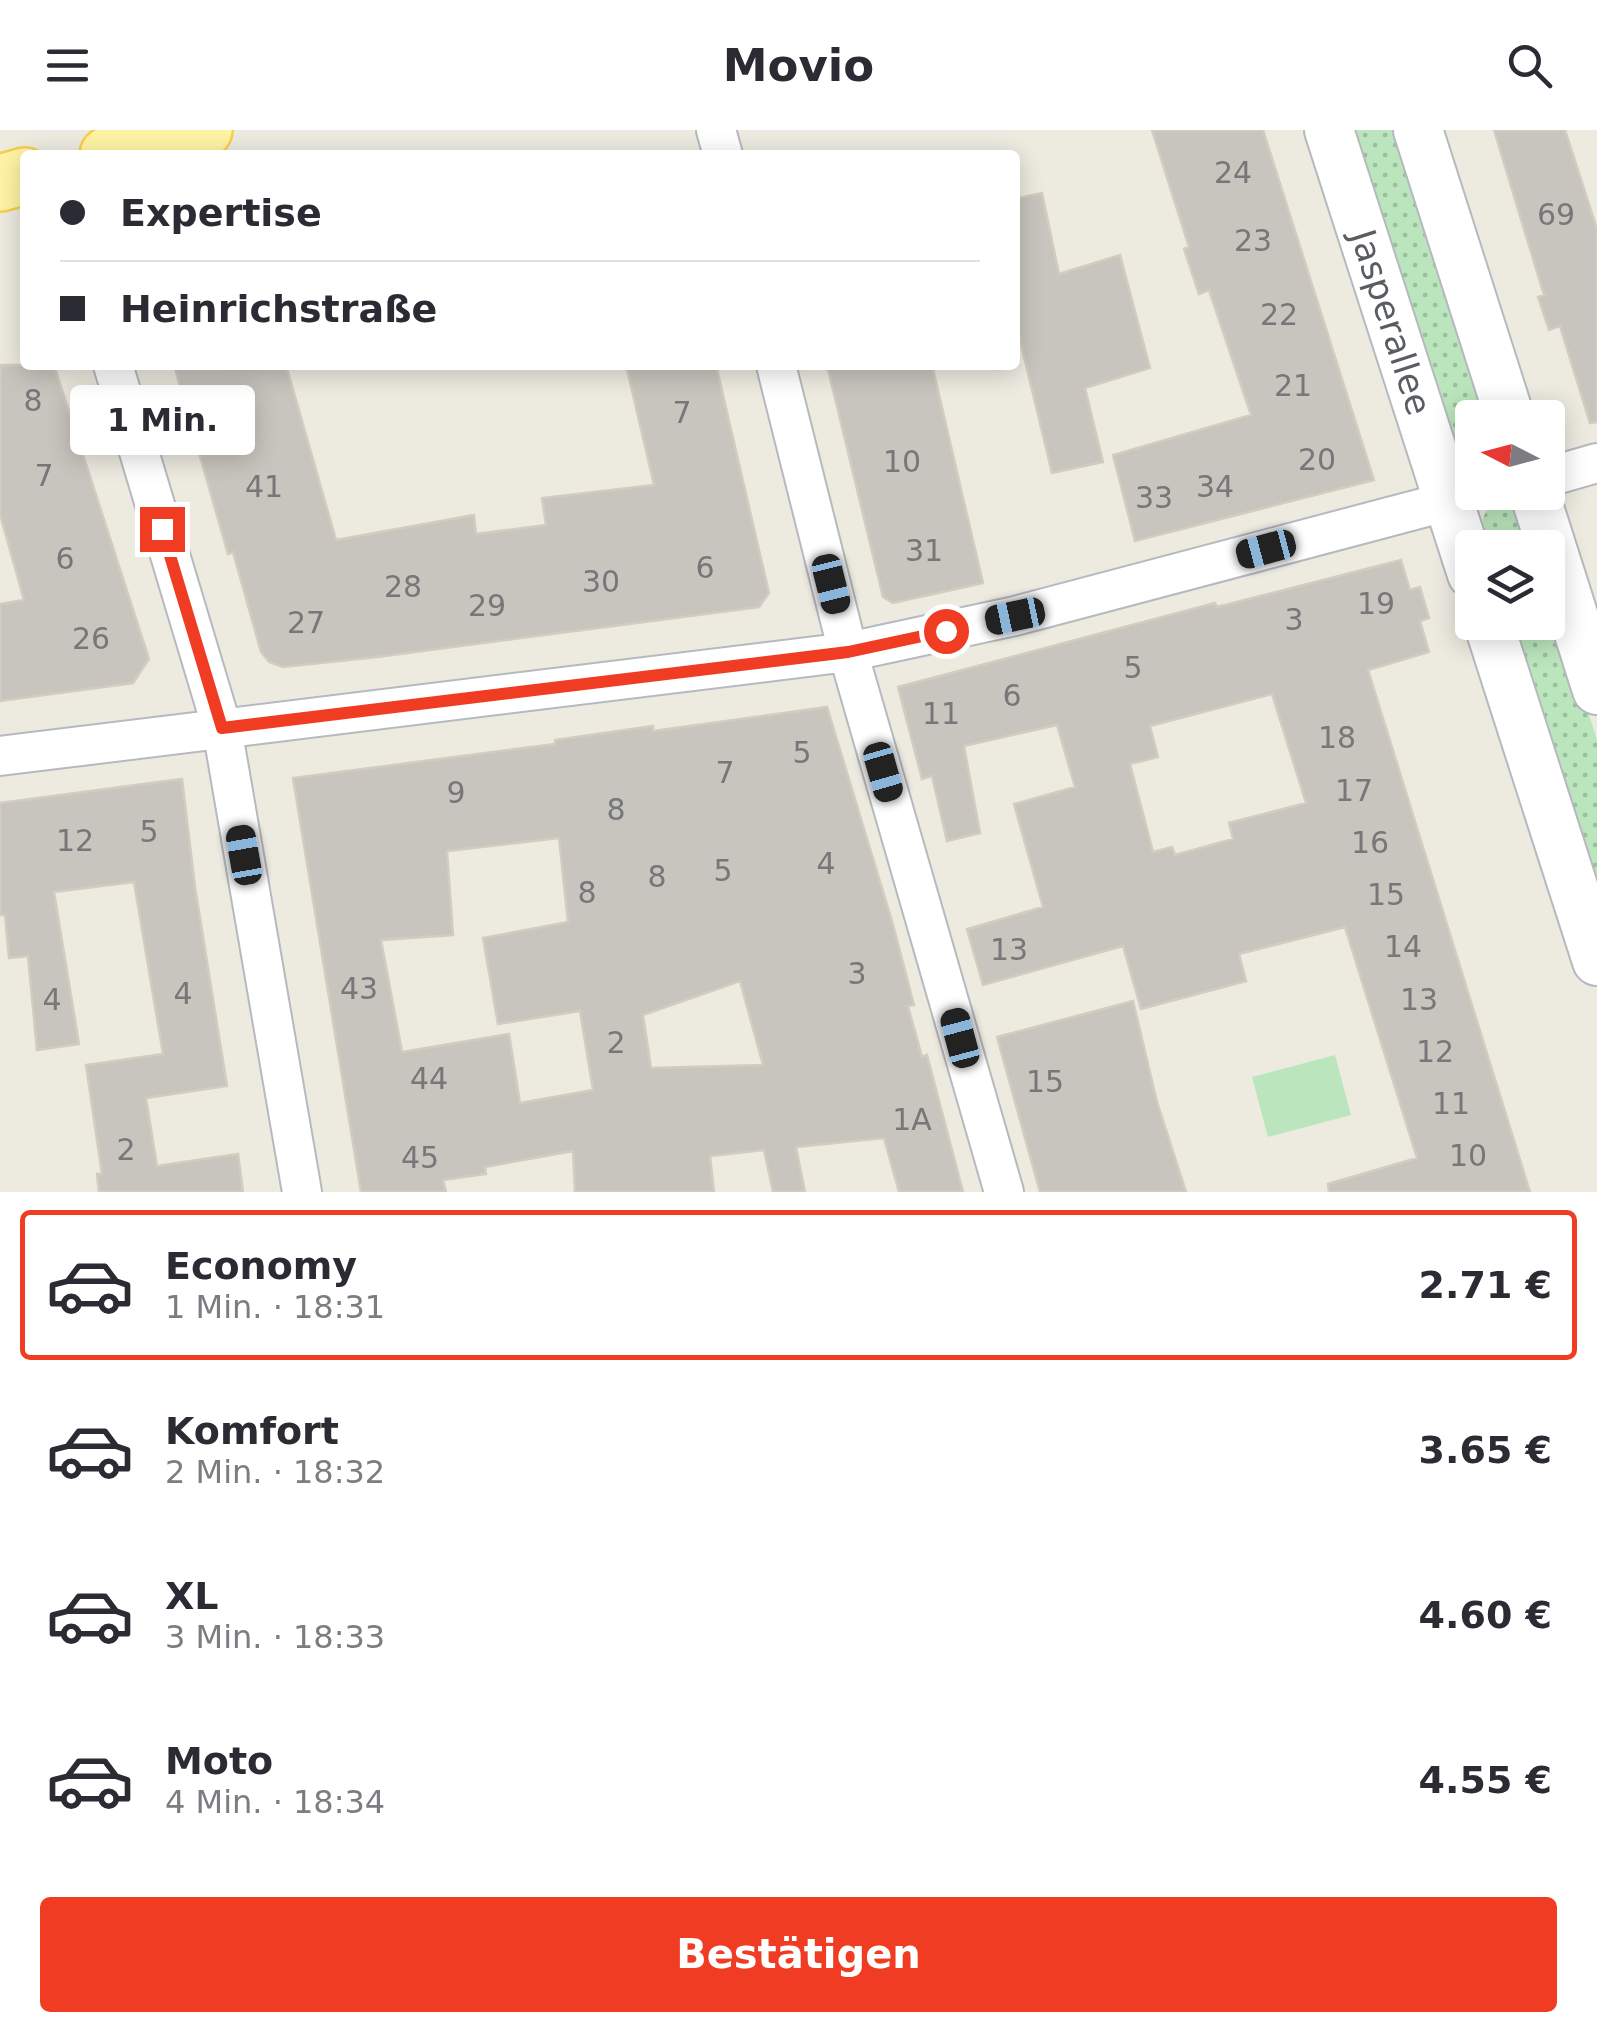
<!DOCTYPE html>
<html lang="de">
<meta charset="utf-8">
<style>
body{margin:0;font-family:"DejaVu Sans",sans-serif;background:#f7f7f7;color:#2b2b33;height:100vh;display:flex;flex-direction:column;font-size:38px;white-space:nowrap}
*{box-sizing:border-box;margin:0}
p{font-size:32px;color:#7c7c81}
.icon{flex:none;width:55px;height:55px;fill:none;stroke:currentColor;stroke-width:2;stroke-linecap:round;stroke-linejoin:round}
.map{position:relative;height:1062px;overflow:hidden}
.panel{display:flex;flex-direction:column;background:#fff;flex:1}
.panel>*{flex:none}
.top-card{position:absolute;left:20px;top:20px;width:1000px;height:220px;border-radius:10px;box-shadow:0 5px 25px #0003;display:grid;align-content:center;height:220px;padding:0 40px;background:#fff}
.needle{width:65px;rotate:276deg}
.fabs{position:absolute;left:1455px;top:270px;display:grid;gap:20px}
.fabs a{display:grid;place-items:center;width:110px;height:110px;border-radius:10px;background:#fff;box-shadow:0 5px 25px #0003;font-size:50px}
.end{position:absolute;width:45px;height:45px;margin:-22px;border:12px solid #f03c23;background:#fff;box-shadow:0 0 0 5px #fff}
.from{border-radius:50%}
.bubble{position:absolute;height:70px;border-radius:10px;background:#fff;box-shadow:0 5px 25px #0003;font-size:32px;font-weight:600;line-height:70px;text-align:center}
.car{position:absolute;width:30px;height:60px;margin:-30px -15px;border-radius:12px;box-shadow:0 0 8px 2px #0007;background:linear-gradient(#222 24%,#8ab4d8 0 40%,#222 0 76%,#8ab4d8 0 86%,#222 0)}
.top-card b{display:flex;align-items:center;gap:35px;height:95px;font-size:38px}
.top-card b+b{border-top:2px solid #e1e1e2}
.top-card i{width:25px;height:25px;background:#2b2b33}
ul{padding:18px 0 0;list-style:none}
li{display:flex;align-items:center;gap:30px;height:150px;margin:0 20px 15px;padding:0 20px;border:5px solid transparent;border-radius:10px}
li div{flex:1}
li b{display:block;font-size:38px}
li em{font-style:normal;font-weight:600}
li.selected{border-color:#f03c23}
li>.icon{width:90px;height:90px;stroke-width:1.5}
.primary-button{display:flex;gap:20px;margin-top:auto;padding:20px 40px}
.primary-button a{flex:1;height:115px;border-radius:10px;background:#f03c23;color:#fff;font-size:40px;font-weight:600;line-height:115px;text-align:center}
header{display:flex;justify-content:space-between;align-items:center;height:130px;padding:0 40px;background:#fff;font-size:45px;font-weight:600}
.map>svg:first-child{display:block}
.grass{fill:url(#grass-dots)}
.park{fill:#bbe6bd}
.building{fill:#c8c5be;stroke:#d2cdbf;stroke-width:2.5;fill-rule:evenodd}
.lines{fill:none;stroke-linecap:round;stroke-linejoin:round}
.minor-casing{stroke:#b6b9be;stroke-width:42}
.tertiary-casing{stroke:#b6b9be;stroke-width:52}
.primary-casing{stroke:#f7cf4f;stroke-width:60}
.minor{stroke:#fff;stroke-width:38}
.tertiary{stroke:#fff;stroke-width:48}
.primary{stroke:#fff4a4;stroke-width:55}
.route{stroke:#f03c23;stroke-width:12}
.labels{text-anchor:middle;stroke-width:8;stroke-linejoin:round;paint-order:stroke}
.number-label{font-size:30px;fill:#757779}
.street-label{font-size:35px;fill:#595d62;stroke:#fff}
</style>
<header><svg class="icon" aria-label="menu" viewBox="0 0 24 24"><path d="M4 6h16M4 12h16M4 18h16"/></svg>Movio<svg class="icon" aria-label="search" viewBox="0 0 24 24"><circle cx="10" cy="10" r="6"/><path d="M15 15l6 6"/></svg></header>
<div class="map">
<svg width="1597" height="1062" viewBox="0 0 1597 1062">
<defs>
<pattern id="grass-dots" width="8" height="8" patternUnits="userSpaceOnUse" patternTransform="scale(2.5)"><rect width="8" height="8" fill="#bbe6bd"/><path d="M2 2h.1M6 6h.1" fill="none" stroke="#9bbe9d" stroke-width="1.8" stroke-linecap="round"/></pattern>
</defs>
<rect width="100%" height="100%" fill="#edebe0"/>
<!-- grass -->
<path class="grass" d="M 1353,0 L 1403,0 L 1494,287 L 1472,288 L 1472,339 L 1462,332 L 1456,323 Z
M 1495,372 L 1511,372 L 1523,382 L 1536,417 L 1486,417 C 1480,398 1479,385 1495,372 Z
M 1548,455 L 1597,610 L 1597,768 L 1509,493 L 1548,492 Z"/>
<!-- park -->
<path class="park" d="M 1335,925 L 1351,985 L 1268,1007 L 1252,947 Z"/>
<!-- building -->
<path class="building" d="M 1152,0 L 1263,0 L 1374,350 L 1135,411 L 1113,325 L 1251,285 L 1209,160 L 1199,164 L 1184,119 L 1189,117 Z
M 1494,0 L 1565,0 L 1597,99 L 1597,292 L 1590,293 L 1560,196 L 1549,200 L 1538,167 L 1544,165 Z
M 1042,63 L 1059,144 L 1120,125 L 1150,238 L 1085,258 L 1103,332 L 1052,343 L 1015,189 L 1015,69 Z
M 0,235 L 54,235 L 149,529 L 133,553 L 0,571 L 0,474 L 24,470 L 0,384 Z
M 174,235 L 286,235 L 336,410 L 474,385 L 476,404 L 546,395 L 542,368 L 654,355 L 626,235 L 716,235 L 769,463 L 759,477 L 377,527 L 283,537 L 269,532 L 261,522 L 233,422 L 228,424 Z
M 827,235 L 932,235 L 983,453 L 893,473 L 883,467 Z
M 1401,430 L 1410,460 L 1420,457 L 1429,488 L 1420,491 L 1429,522 L 1368,540 L 1530,1062 L 1329,1062 L 1328,1054 L 1417,1028 L 1345,797 L 1239,824 L 1246,851 L 1141,879 L 1123,816 L 983,855 L 967,799 L 1043,777 L 1014,674 L 1075,657 L 1057,595 L 964,616 L 980,703 L 947,711 L 932,646 L 922,649 L 898,557 L 1215,473 L 1217,477 ZM 1272,564 L 1306,673 L 1229,693 L 1233,709 L 1175,725 L 1172,717 L 1153,722 L 1130,634 L 1158,627 L 1150,596 Z
M 827,577 L 892,791 L 914,875 L 908,876 L 922,927 L 927,925 L 963,1062 L 899,1062 L 884,1008 L 796,1017 L 805,1062 L 773,1062 L 764,1020 L 710,1026 L 714,1062 L 575,1062 L 573,1021 L 485,1037 L 486,1044 L 443,1050 L 446,1062 L 361,1062 L 293,648 L 555,614 L 555,610 L 653,596 L 653,601 ZM 559,708 L 568,792 L 483,808 L 498,894 L 580,881 L 593,960 L 520,973 L 509,904 L 402,922 L 381,810 L 453,805 L 447,721 ZM 740,851 L 763,935 L 651,938 L 643,885 Z
M 182,649 L 195,757 L 227,956 L 146,968 L 157,1036 L 238,1024 L 243,1062 L 99,1062 L 97,1044 L 102,1044 L 86,935 L 163,924 L 134,752 L 54,762 L 79,914 L 37,920 L 28,826 L 9,828 L 5,785 L 0,785 L 0,673 Z
M 1133,871 L 1157,972 L 1186,1062 L 1040,1062 L 997,907 Z"/>
<g class="lines">
<defs>
<path id="minor" d="M 716,0 L 723,25
M 113,235 L 222,598 L 302,1062
M 776,235 L 848,522 L 1004,1062
M 1548,347 L 1597,333
M 0,626 L 848,522 L 1015,486 L 1449,371"/>
<g id="tertiary">
<path id="s1" d="M 1329,0 L 1472,444"/>
<path d="M 1418,0 L 1510,288"/>
<path d="M 1534,362 L 1597,560"/>
<path d="M 1488,492 L 1597,831"/>
</g>
<path id="primary" d="M 108,25 L 204,0
M 0,53 L 25,46"/>
</defs>
<!-- minor casing -->
<use href="#minor" class="minor-casing"/>
<!-- tertiary casing -->
<use href="#tertiary" class="tertiary-casing"/>
<!-- primary casing -->
<use href="#primary" class="primary-casing"/>
<!-- minor -->
<use href="#minor" class="minor"/>
<!-- tertiary -->
<use href="#tertiary" class="tertiary"/>
<!-- primary -->
<use href="#primary" class="primary"/>
</g>
<g class="lines">
<!-- route -->
<path class="route" d="M 162,399 L 222,598 L 848,522 L 946,501"/>
</g>
<g class="labels">
<!-- number labels -->
<g class="number-label">
<text x="1233" y="53">24</text>
<text x="1556" y="95">69</text>
<text x="1253" y="121">23</text>
<text x="1279" y="195">22</text>
<text x="1293" y="266">21</text>
<text x="33" y="281">8</text>
<text x="682" y="293">7</text>
<text x="1317" y="340">20</text>
<text x="902" y="342">10</text>
<text x="44" y="356">7</text>
<text x="264" y="367">41</text>
<text x="1215" y="367">34</text>
<text x="1154" y="378">33</text>
<text x="924" y="431">31</text>
<text x="65" y="439">6</text>
<text x="705" y="448">6</text>
<text x="601" y="462">30</text>
<text x="403" y="467">28</text>
<text x="1376" y="484">19</text>
<text x="487" y="486">29</text>
<text x="1294" y="500">3</text>
<text x="306" y="503">27</text>
<text x="91" y="519">26</text>
<text x="1133" y="548">5</text>
<text x="1012" y="576">6</text>
<text x="941" y="594">11</text>
<text x="1337" y="618">18</text>
<text x="802" y="633">5</text>
<text x="725" y="653">7</text>
<text x="1354" y="671">17</text>
<text x="456" y="673">9</text>
<text x="616" y="690">8</text>
<text x="149" y="712">5</text>
<text x="75" y="721">12</text>
<text x="1370" y="723">16</text>
<text x="826" y="744">4</text>
<text x="723" y="751">5</text>
<text x="657" y="757">8</text>
<text x="587" y="773">8</text>
<text x="1386" y="775">15</text>
<text x="1403" y="827">14</text>
<text x="1009" y="830">13</text>
<text x="857" y="854">3</text>
<text x="359" y="869">43</text>
<text x="183" y="874">4</text>
<text x="52" y="880">4</text>
<text x="1419" y="880">13</text>
<text x="616" y="923">2</text>
<text x="1435" y="932">12</text>
<text x="429" y="959">44</text>
<text x="1045" y="962">15</text>
<text x="1451" y="984">11</text>
<text x="912" y="1000">1A</text>
<text x="126" y="1030">2</text>
<text x="1468" y="1036">10</text>
<text x="420" y="1038">45</text>
</g>
<!-- street labels -->
<g class="street-label">
<text dy="12" stroke="none"><textPath href="#s1" startOffset="202">Jasperallee</textPath></text>
</g>
</g>
</svg>
<div class="fabs">
<a><svg class="needle" viewBox="-14 -14 28 28"><path d="M0-13l5 13h-10z" fill="#e53935"/><path d="M0 13l5-13h-10z" fill="#7c7c81"/></svg></a>
<a><svg class="icon" aria-label="layers" viewBox="0 0 24 24"><path d="M12 4l9 5-9 5-9-5zM3 14l9 5 9-5"/></svg></a>
</div>
<i class="end from" style="left:946px;top:501px"></i>
<i class="end" style="left:162px;top:399px"></i>
<div class="bubble" style="left:70px;top:255px;width:185px">1 Min.</div>
<i class="car" style="left:1266px;top:419px;rotate:255deg"></i>
<i class="car" style="left:831px;top:454px;rotate:166deg"></i>
<i class="car" style="left:1015px;top:486px;rotate:258deg"></i>
<i class="car" style="left:883px;top:642px;rotate:164deg"></i>
<i class="car" style="left:244px;top:725px;rotate:350deg"></i>
<i class="car" style="left:960px;top:908px;rotate:345deg"></i>
<div class="top-card">
<b><i class="from"></i>Expertise</b>
<b><i></i>Heinrichstraße</b>
</div>
</div>
<section class="panel">
<ul>
<li class="selected"><svg class="icon" aria-label="car" viewBox="0 0 24 24"><path d="M5 17H2v-5l4-1 3-4h7l3 4 3 1v5h-3M9 17h6M6 11h13"/><circle cx="7" cy="17" r="2"/><circle cx="17" cy="17" r="2"/></svg><div><b>Economy</b><p>1 Min. · 18:31</p></div><em>2.71 €</em></li>
<li><svg class="icon" aria-label="car" viewBox="0 0 24 24"><path d="M5 17H2v-5l4-1 3-4h7l3 4 3 1v5h-3M9 17h6M6 11h13"/><circle cx="7" cy="17" r="2"/><circle cx="17" cy="17" r="2"/></svg><div><b>Komfort</b><p>2 Min. · 18:32</p></div><em>3.65 €</em></li>
<li><svg class="icon" aria-label="car" viewBox="0 0 24 24"><path d="M5 17H2v-5l4-1 3-4h7l3 4 3 1v5h-3M9 17h6M6 11h13"/><circle cx="7" cy="17" r="2"/><circle cx="17" cy="17" r="2"/></svg><div><b>XL</b><p>3 Min. · 18:33</p></div><em>4.60 €</em></li>
<li><svg class="icon" aria-label="car" viewBox="0 0 24 24"><path d="M5 17H2v-5l4-1 3-4h7l3 4 3 1v5h-3M9 17h6M6 11h13"/><circle cx="7" cy="17" r="2"/><circle cx="17" cy="17" r="2"/></svg><div><b>Moto</b><p>4 Min. · 18:34</p></div><em>4.55 €</em></li>
</ul>
<div class="primary-button"><a>Bestätigen</a></div>
</section>
